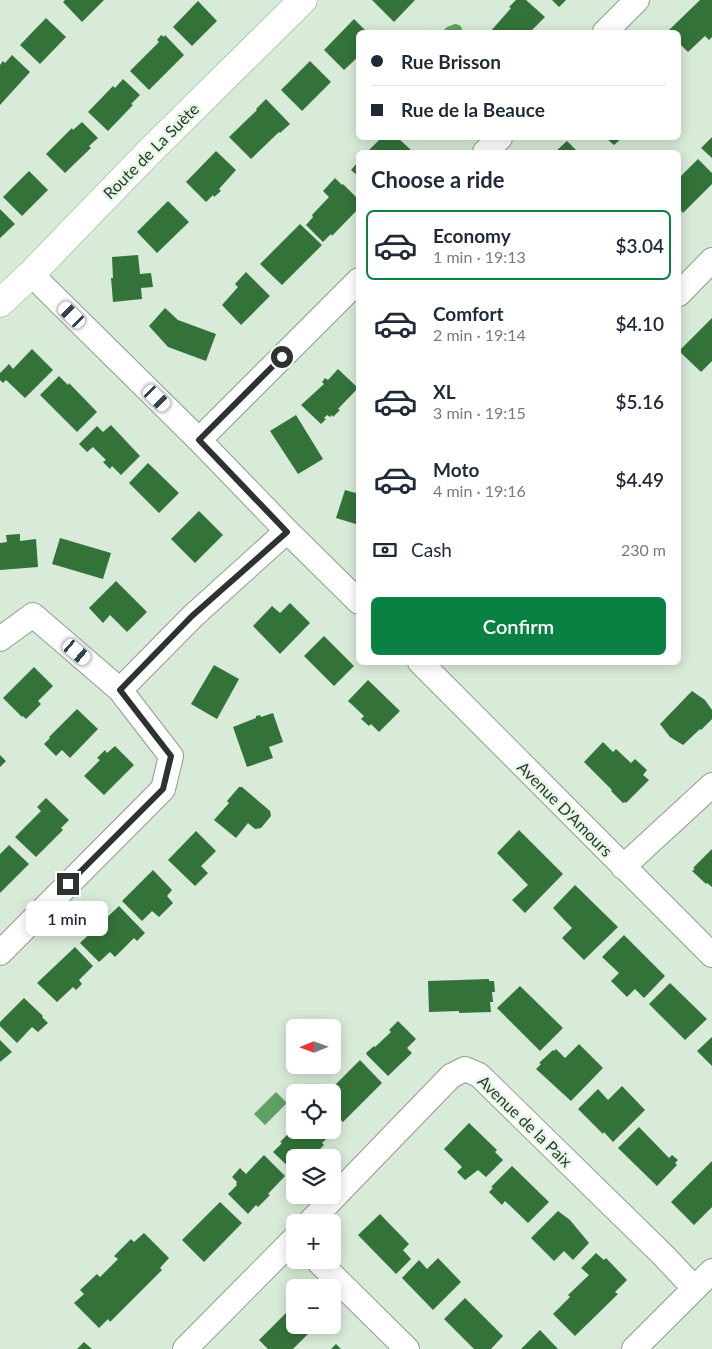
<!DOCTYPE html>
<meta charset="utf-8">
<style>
body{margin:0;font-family:Lato,sans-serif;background:#f6f6f7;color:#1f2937;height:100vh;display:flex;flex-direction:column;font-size:19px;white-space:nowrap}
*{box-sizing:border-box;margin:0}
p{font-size:16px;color:#747a83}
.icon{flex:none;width:28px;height:28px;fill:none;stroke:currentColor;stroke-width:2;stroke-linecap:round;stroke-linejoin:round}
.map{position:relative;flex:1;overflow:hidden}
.details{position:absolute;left:356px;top:150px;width:325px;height:515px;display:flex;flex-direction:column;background:#fff;border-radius:8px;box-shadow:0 2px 12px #0003}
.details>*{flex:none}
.guide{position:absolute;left:356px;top:30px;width:325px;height:110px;border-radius:8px;box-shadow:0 2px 12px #0003;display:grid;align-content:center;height:110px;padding:0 15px;background:#fff}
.needle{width:32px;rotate:269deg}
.fabs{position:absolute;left:286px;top:1019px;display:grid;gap:10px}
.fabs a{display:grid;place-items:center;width:55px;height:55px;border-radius:8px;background:#fff;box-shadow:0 2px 12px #0003;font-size:25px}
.end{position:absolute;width:22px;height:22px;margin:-11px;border:6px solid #2d342d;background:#fff;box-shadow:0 0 0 2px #fff}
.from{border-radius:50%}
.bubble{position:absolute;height:35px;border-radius:8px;background:#fff;box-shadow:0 2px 12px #0003;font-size:16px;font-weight:600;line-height:35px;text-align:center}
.car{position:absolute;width:15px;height:30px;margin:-15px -8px;border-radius:6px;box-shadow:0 0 4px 1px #0007;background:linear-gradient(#fff 24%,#345 0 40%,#fff 0 76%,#345 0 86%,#fff 0)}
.guide b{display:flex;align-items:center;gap:18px;height:48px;font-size:19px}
.guide b+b{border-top:1px solid #e0e1e3}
.guide i{width:12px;height:12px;background:#1f2937}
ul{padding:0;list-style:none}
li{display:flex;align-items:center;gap:15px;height:70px;margin:0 10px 8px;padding:0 5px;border:2px solid transparent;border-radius:8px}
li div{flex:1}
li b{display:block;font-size:19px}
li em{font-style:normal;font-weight:600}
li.selected{border-color:#0b8043}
li>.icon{width:45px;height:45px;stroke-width:1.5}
h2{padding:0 15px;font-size:22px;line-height:60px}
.pay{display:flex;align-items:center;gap:12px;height:55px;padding:0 15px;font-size:19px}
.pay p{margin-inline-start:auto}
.action{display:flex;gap:10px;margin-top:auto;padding:10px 15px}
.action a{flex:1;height:58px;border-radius:8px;background:#0b8043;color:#fff;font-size:20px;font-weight:600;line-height:58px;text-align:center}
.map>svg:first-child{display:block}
.water{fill:#5fa063}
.building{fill:#33733a}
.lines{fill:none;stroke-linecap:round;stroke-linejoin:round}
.street-casing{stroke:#8e9e8e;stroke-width:26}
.secondary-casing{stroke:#8e9e8e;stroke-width:29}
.street{stroke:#fff;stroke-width:24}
.secondary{stroke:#fff;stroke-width:28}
.route{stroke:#2d342d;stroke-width:6}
.labels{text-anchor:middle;stroke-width:5;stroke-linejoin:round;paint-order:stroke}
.street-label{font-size:16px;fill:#2d342d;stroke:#e5f7e5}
</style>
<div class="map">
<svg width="712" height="1349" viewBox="0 0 712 1349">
<rect width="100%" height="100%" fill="#d8ead8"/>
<!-- water -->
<path class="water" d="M 455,24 C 460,25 463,27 462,32 L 442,32 L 447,27 Z
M 276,1092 L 287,1103 L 265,1125 L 254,1114 Z"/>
<!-- building -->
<path class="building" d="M 65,0 L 104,0 L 82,22 L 63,2 Z
M 372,0 L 415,0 L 394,22 Z
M 516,0 L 526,0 L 545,17 L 530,32 L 490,32 L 511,8 L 509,7 Z
M 552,0 L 566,0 L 559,7 Z
M 700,0 L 712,0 L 712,37 L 709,40 L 705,36 L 688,52 L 679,43 L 679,32 L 667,32 Z
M 198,1 L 217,21 L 192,46 L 173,27 Z
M 46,18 L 66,37 L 40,64 L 20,45 Z
M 354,19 L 367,32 L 359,32 L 359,56 L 344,70 L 324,50 Z
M 161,35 L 164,37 L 165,35 L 184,55 L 149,90 L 130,71 L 159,42 L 157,40 Z
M 12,55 L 30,72 L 0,105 L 0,65 L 3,61 L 5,63 Z
M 310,61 L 331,82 L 302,111 L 281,90 Z
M 123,79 L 140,95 L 131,104 L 133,105 L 108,131 L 88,112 L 113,86 L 115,88 Z
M 266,99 L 290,124 L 280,133 L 279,132 L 251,159 L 229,137 L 257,110 L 256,109 Z
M 82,122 L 98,138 L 89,146 L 91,148 L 65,173 L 46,154 L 72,128 L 73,130 Z
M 712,137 L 712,158 L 701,148 Z
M 381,138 L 398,138 L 411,150 L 408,152 L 367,152 Z
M 606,138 L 622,138 L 614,145 Z
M 567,141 L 578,152 L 555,152 Z
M 216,151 L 236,170 L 219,189 L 221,191 L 214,197 L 213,195 L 206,202 L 186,182 Z
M 698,159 L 712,173 L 712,184 L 683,213 L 679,208 L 679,178 Z
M 359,161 L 359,177 L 351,170 Z
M 29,171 L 48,190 L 22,216 L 3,197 Z
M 335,178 L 342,185 L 343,184 L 359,200 L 359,208 L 332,236 L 331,234 L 323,242 L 306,225 L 313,217 L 312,215 L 329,197 L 323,191 Z
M 168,201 L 189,222 L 157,253 L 137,232 Z
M 0,209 L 15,224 L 0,238 Z
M 300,224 L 322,245 L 282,285 L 260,264 Z
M 138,255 L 140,274 L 151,273 L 153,287 L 141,288 L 142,299 L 113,302 L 111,278 L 113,278 L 112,257 Z
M 246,272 L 270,296 L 241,325 L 222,305 L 238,287 L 235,284 Z
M 165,308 L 178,320 L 216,334 L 206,361 L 168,347 L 149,326 Z
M 712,318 L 712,361 L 701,372 L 679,351 Z
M 32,349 L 53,370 L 25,398 L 6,380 L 3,383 L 0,380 L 0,373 L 9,364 L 13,369 Z
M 338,369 L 358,388 L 338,409 L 340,410 L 333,417 L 332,415 L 330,417 L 327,415 L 324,418 L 326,419 L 321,424 L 301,405 L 324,384 L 322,382 L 325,378 L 328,380 Z
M 59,376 L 68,385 L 69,383 L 97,412 L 77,432 L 40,395 Z
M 296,415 L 323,459 L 298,474 L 270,431 Z
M 111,425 L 140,456 L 121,475 L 112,466 L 110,469 L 103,462 L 106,460 L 93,447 L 87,452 L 79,444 L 97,426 L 103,432 Z
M 148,463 L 179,493 L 159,513 L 129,483 Z
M 345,490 L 359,494 L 359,525 L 336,518 Z
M 199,511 L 223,535 L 195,563 L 171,539 Z
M 20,534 L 20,541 L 36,539 L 38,567 L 0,570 L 0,543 L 7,542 L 6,535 Z
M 60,538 L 111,553 L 103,579 L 52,564 Z
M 116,581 L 147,612 L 127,632 L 110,615 L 103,623 L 89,608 Z
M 290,603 L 310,623 L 280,654 L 253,626 L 272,606 L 280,613 Z
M 324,636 L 354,666 L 334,686 L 304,656 Z
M 214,665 L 239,679 L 217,719 L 191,704 Z
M 34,667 L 53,686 L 38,701 L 41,704 L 26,719 L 23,716 L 22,717 L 3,698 Z
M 368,680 L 400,711 L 379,732 L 371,724 L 369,726 L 361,719 L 364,716 L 348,701 Z
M 692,691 L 705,700 L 712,710 L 712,719 L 701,730 L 700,729 L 683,745 L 670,737 L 660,724 Z
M 77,709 L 98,729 L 70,758 L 62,750 L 56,756 L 44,744 L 50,738 L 49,737 Z
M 273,713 L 283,742 L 269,747 L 273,758 L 247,767 L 233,727 L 256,718 L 256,716 L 260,715 L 261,717 Z
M 603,742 L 613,752 L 616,749 L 631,763 L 635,759 L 647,770 L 643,775 L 649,780 L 626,803 L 625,802 L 623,803 L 611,791 L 612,790 L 584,762 Z
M 115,746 L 134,765 L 104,795 L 84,776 L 100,760 L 97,758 L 105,750 L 107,753 Z
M 0,755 L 6,761 L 0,767 Z
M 239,787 L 242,787 L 270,811 L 271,816 L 261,828 L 255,829 L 248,823 L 236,838 L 214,820 L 229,803 L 227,801 Z
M 46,798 L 69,820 L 61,828 L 63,830 L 36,857 L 15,837 L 41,811 L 37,807 Z
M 519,830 L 563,874 L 525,913 L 512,900 L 528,885 L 497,853 Z
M 196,831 L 216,851 L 201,866 L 208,873 L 195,886 L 168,860 Z
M 9,845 L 29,864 L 0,893 L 0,854 Z
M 712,849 L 712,887 L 707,883 L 706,884 L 692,871 L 695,869 L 693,868 Z
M 153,870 L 172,890 L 167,896 L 173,903 L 159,917 L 152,911 L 142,921 L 122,901 Z
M 575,885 L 618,927 L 584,960 L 562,938 L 572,928 L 553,908 Z
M 119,906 L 145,933 L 137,941 L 134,938 L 115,957 L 110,952 L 99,962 L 80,943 Z
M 624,935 L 665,976 L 644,998 L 635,989 L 627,997 L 611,981 L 619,973 L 602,957 Z
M 75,947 L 93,966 L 79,980 L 82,984 L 76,990 L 73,987 L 57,1002 L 37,983 Z
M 489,979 L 489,981 L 494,981 L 495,992 L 492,992 L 493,1002 L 490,1002 L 491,1012 L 459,1013 L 459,1011 L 429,1012 L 428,981 Z
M 670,983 L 707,1019 L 685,1040 L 649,1004 Z
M 520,986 L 563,1028 L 540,1051 L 497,1008 Z
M 24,998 L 43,1016 L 42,1017 L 48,1023 L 38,1032 L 32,1027 L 17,1043 L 0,1026 L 0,1022 Z
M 398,1021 L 416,1039 L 407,1048 L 412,1053 L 388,1076 L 367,1055 L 366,1053 L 374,1046 L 375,1047 L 391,1032 L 389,1030 Z
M 712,1037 L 712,1066 L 697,1051 Z
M 0,1040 L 12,1052 L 0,1062 Z
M 579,1044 L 603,1068 L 571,1101 L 536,1069 L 541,1064 L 539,1063 L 553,1050 L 554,1051 L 556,1049 L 565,1058 Z
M 360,1060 L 382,1083 L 343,1122 L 332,1111 L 332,1092 L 328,1092 Z
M 622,1086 L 645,1110 L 613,1142 L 604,1132 L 603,1134 L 578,1109 L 598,1089 L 608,1100 Z
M 469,1123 L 497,1150 L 495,1152 L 503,1160 L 486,1177 L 478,1170 L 465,1180 L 457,1172 L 462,1167 L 444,1149 Z
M 295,1127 L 295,1130 L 332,1130 L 334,1132 L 322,1143 L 324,1145 L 311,1158 L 295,1158 L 295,1167 L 292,1170 L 273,1152 L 282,1143 L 280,1142 Z
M 639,1127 L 669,1158 L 672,1155 L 678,1160 L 675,1163 L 677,1165 L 657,1186 L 618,1148 Z
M 264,1155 L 285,1176 L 268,1194 L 270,1195 L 258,1207 L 256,1205 L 248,1214 L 228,1194 L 237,1185 L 236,1184 L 237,1182 L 232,1177 L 240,1168 L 246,1174 Z
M 712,1161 L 712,1207 L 694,1225 L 671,1202 Z
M 512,1166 L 549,1202 L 528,1223 L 505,1201 L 502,1205 L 489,1192 L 493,1188 L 491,1187 Z
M 220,1202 L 242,1223 L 204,1262 L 182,1240 Z
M 558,1211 L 570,1220 L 589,1243 L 573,1260 L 564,1251 L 554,1261 L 531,1238 Z
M 380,1214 L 409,1244 L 403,1250 L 411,1259 L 396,1274 L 358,1235 Z
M 144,1233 L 169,1258 L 160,1268 L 162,1270 L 110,1322 L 108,1319 L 99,1328 L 74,1303 L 84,1294 L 80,1290 L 97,1274 L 100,1277 L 118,1259 L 114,1256 L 131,1239 L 134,1242 Z
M 596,1253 L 604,1260 L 606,1258 L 627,1280 L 615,1292 L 618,1294 L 575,1336 L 553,1314 L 570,1297 L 568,1295 L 589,1275 L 581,1268 Z
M 438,1258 L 461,1282 L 433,1310 L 402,1278 L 419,1260 L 427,1269 Z
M 465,1298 L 503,1336 L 491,1349 L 474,1349 L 444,1319 Z
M 295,1304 L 295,1325 L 317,1325 L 293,1349 L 268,1349 L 259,1340 Z
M 540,1330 L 558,1349 L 521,1349 Z
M 84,1342 L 92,1349 L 77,1349 Z
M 336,1344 L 341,1349 L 331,1349 Z"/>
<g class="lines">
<defs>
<path id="street" d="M 605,32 L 637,0
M 485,152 L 500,138
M 31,274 L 199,440 L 287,531 L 359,602
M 679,294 L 712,260
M 199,440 L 359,280
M 0,639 L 33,615 L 120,690 L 171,756 L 163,789 L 0,953
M 420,662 L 712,955
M 120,690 L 193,616 L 287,531
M 623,867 L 712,785
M 310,1222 L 451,1076 L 465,1069 L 479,1075 L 664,1256 L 694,1288
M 317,1260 L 407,1349
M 185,1349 L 295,1238
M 634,1349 L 712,1271"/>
<path id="secondary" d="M 0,303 L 31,274 L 151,150 L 303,0"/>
</defs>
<!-- street casing -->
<use href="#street" class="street-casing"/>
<!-- secondary casing -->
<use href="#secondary" class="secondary-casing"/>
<!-- street -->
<use href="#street" class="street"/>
<!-- secondary -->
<use href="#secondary" class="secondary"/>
</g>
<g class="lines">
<!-- route -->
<path class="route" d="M 68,884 L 163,789 L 171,756 L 120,690 L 192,616 L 287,532 L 199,440 L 282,357"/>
</g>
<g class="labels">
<!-- street labels -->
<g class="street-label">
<text transform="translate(151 151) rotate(-45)" y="6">Route de La Suète</text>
<text transform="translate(565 809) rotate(45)" y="6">Avenue D'Amours</text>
<text transform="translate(525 1121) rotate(44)" y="6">Avenue de la Paix</text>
</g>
</g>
</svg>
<div class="fabs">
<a><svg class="needle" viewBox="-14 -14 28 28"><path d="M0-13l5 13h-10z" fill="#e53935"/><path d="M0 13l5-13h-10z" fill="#747a83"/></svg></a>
<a><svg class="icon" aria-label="locate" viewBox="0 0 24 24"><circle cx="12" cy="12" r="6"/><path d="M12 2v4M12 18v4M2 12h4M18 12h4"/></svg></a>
<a><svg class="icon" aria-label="layers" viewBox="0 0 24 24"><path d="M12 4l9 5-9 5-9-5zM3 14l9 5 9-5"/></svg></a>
<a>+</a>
<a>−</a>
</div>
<i class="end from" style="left:282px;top:357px"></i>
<i class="end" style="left:68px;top:884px"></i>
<div class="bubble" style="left:26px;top:901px;width:82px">1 min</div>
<i class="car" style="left:72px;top:315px;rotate:315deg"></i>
<i class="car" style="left:157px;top:398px;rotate:134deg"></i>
<i class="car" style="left:77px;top:652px;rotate:130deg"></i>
<div class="guide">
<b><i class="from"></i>Rue Brisson</b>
<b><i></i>Rue de la Beauce</b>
</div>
<section class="details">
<h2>Choose a ride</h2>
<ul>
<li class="selected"><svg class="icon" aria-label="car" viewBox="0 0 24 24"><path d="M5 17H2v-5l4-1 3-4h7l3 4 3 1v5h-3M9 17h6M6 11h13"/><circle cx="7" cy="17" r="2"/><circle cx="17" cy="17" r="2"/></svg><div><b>Economy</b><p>1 min · 19:13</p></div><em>$3.04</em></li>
<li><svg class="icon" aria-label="car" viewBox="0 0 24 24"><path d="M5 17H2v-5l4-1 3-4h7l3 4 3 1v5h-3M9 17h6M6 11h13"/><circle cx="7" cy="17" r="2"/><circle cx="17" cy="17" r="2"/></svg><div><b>Comfort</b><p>2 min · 19:14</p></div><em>$4.10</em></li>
<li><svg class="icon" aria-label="car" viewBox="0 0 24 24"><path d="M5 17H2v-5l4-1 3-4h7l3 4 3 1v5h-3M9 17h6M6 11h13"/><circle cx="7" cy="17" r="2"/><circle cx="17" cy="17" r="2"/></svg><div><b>XL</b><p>3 min · 19:15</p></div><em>$5.16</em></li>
<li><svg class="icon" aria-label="car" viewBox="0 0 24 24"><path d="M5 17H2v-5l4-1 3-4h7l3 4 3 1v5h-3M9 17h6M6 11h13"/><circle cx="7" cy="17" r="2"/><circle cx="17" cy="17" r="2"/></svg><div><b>Moto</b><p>4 min · 19:16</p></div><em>$4.49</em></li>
</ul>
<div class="pay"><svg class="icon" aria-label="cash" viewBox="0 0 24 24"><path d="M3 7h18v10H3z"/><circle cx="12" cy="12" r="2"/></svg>Cash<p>230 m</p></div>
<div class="action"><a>Confirm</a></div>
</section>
</div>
